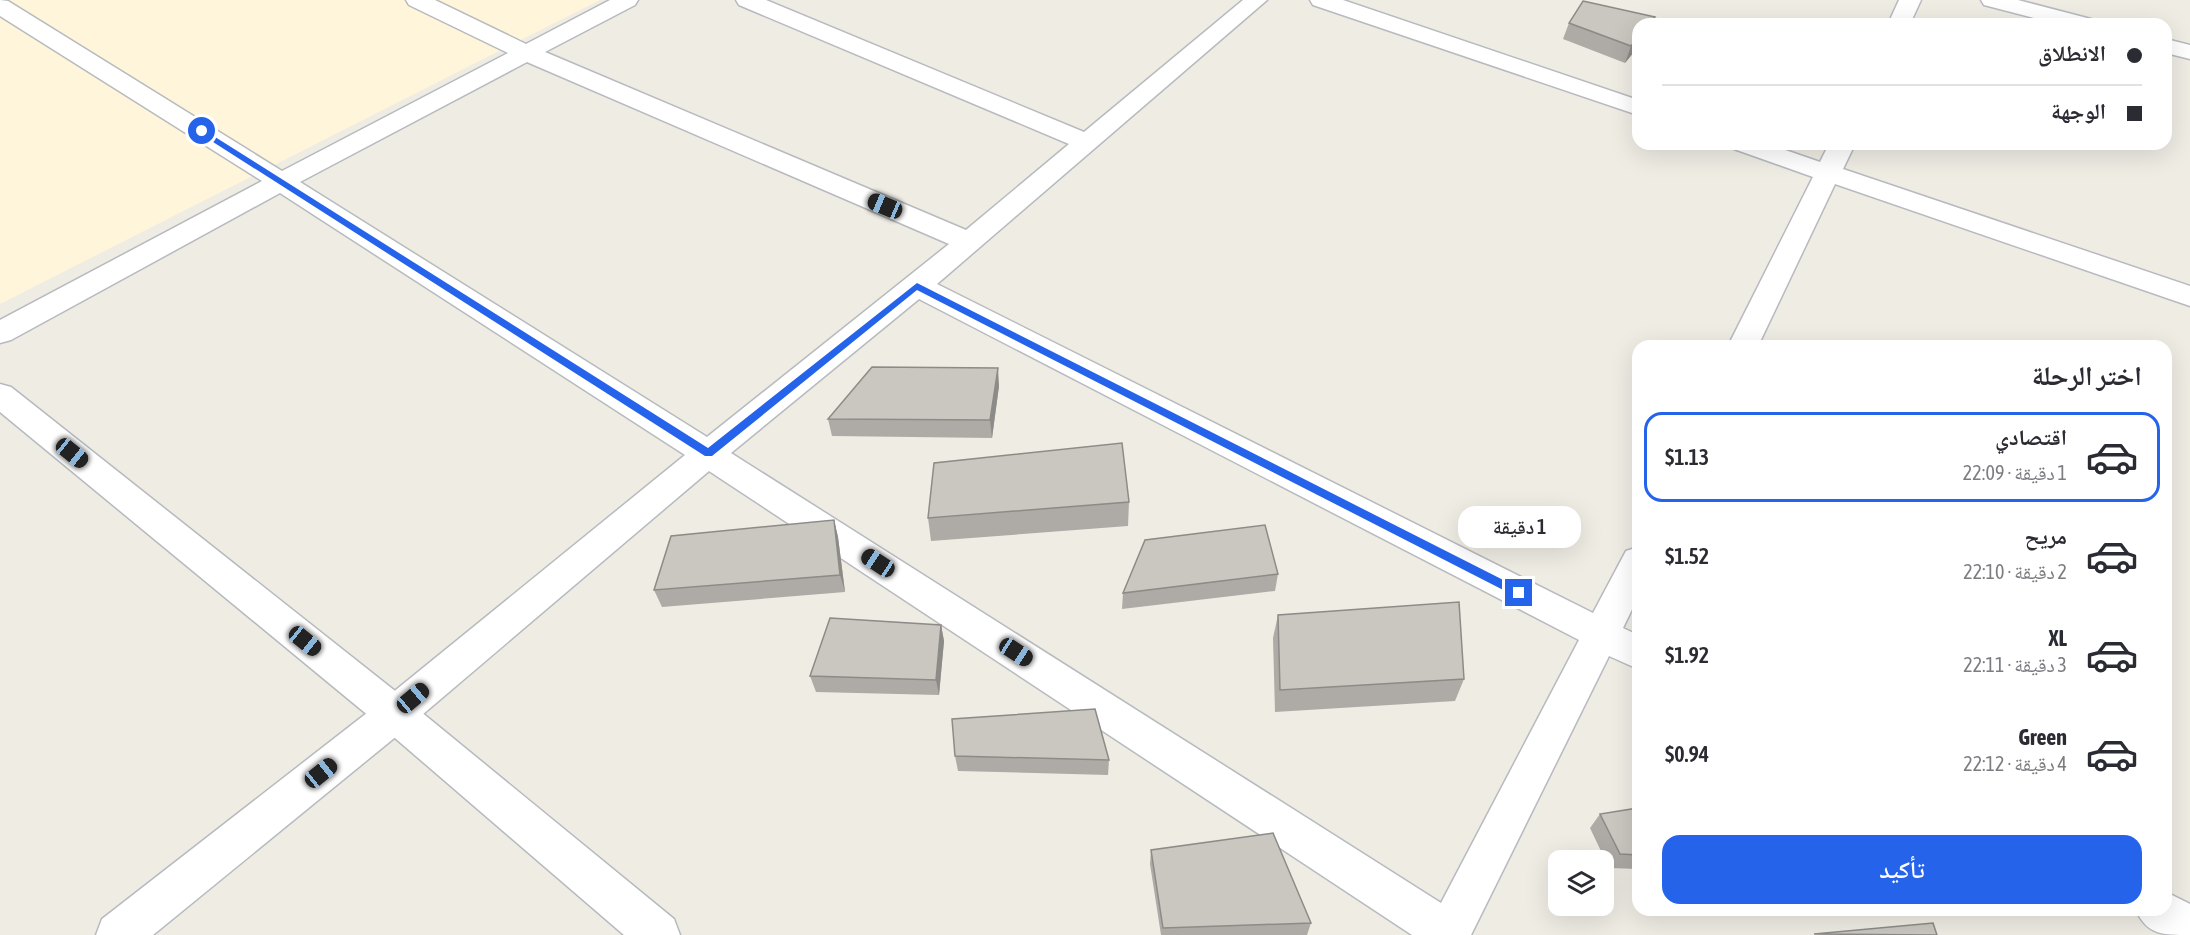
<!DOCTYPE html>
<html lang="ar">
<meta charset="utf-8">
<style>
body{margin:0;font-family:"Asap Condensed","Noto Naskh Arabic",sans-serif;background:#f2f2f3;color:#2b2b33;direction:rtl;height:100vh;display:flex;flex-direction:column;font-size:22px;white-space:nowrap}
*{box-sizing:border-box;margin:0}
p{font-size:20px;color:#7c7c81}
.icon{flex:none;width:33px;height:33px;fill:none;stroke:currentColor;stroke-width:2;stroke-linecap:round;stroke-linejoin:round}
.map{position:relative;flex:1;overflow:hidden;direction:ltr}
.side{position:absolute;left:1632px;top:340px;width:540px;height:576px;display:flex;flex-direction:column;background:#fff;border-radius:18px;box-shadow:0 6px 24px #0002;direction:rtl}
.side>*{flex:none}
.top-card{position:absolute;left:1632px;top:18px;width:540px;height:132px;border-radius:18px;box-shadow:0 6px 24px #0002;direction:rtl;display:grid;align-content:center;height:132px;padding:0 30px;background:#fff}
.fabs{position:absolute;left:1548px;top:850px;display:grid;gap:12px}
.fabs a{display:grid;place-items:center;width:66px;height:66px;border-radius:12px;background:#fff;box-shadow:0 6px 24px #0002;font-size:30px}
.end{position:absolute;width:27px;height:27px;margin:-14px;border:8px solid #2563eb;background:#fff;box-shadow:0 0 0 3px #fff}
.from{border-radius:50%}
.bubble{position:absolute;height:42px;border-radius:18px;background:#fff;box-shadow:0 6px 24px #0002;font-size:20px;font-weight:600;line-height:42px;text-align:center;direction:rtl}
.car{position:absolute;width:18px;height:36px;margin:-18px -9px;border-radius:8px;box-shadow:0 0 4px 2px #0007;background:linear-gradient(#222 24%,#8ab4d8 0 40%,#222 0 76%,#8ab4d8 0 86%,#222 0)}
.top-card b{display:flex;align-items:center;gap:21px;height:57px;font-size:22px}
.top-card b+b{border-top:2px solid #e1e1e2}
.top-card i{width:15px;height:15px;background:#2b2b33}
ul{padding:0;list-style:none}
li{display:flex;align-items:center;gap:18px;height:90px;margin:0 12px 9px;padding:0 18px;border:3px solid transparent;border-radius:18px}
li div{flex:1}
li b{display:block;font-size:22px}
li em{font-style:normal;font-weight:600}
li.on{border-color:#2563eb}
li>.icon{width:54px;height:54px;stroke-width:1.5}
h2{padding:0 30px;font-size:27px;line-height:72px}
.cta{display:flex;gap:12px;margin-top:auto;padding:12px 30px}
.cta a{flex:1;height:69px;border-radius:18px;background:#2563eb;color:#fff;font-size:24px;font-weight:600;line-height:69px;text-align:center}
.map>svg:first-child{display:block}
.commercial{fill:#fef5da}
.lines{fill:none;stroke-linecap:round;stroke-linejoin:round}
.minor-casing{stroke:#b7babe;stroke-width:3}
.secondary-casing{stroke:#b6b9be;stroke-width:3}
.minor{fill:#fff;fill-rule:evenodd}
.secondary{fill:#fff;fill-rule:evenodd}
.wall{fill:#aeaba6}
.shaded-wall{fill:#8d8b87}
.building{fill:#cac7c1;stroke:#8d8b87;stroke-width:1.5}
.route{fill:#2563eb}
</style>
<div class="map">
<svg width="2190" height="935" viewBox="0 0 2190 935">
<rect width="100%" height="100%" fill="#efece4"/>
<!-- commercial -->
<path class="commercial" d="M 0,0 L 600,0 L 0,304 Z"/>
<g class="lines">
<defs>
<path id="minor" d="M 0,0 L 8,1 L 282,171 L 508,53 L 409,5 L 406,0 L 435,0 L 526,44 L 610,0 L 638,0 L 635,5 L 545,52 L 966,230 L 1069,144 L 739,5 L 736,0 L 766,0 L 1084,132 L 1243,0 L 1267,0 L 937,284 L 1593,613 L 1626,551 L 1638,547 L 1638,597 L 1623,628 L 1638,635 L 1638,669 L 1609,656 L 1471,935 L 1412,935 L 709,471 L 409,726 L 153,935 L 96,935 L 102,919 L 381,702 L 685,455 L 280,193 L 11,340 L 0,343 L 0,320 L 262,181 L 0,16 ZM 527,62 L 949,244 L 707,437 L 300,182 ZM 919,299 L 1579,640 L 1441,903 L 731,453 Z
M 1310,0 L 1343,0 L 1638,100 L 1638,115 L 1313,5 Z
M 1899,0 L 1921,0 L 1910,24 L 1888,24 Z
M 1981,0 L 2018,0 L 2091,19 L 2094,24 L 2057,24 L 1984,5 Z
M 2166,39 L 2190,45 L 2190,59 L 2166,53 Z
M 1730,144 L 1768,144 L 1820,162 L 1829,144 L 1855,144 L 1843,169 L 2190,286 L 2190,306 L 1835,184 L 1758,346 L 1728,346 L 1813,177 L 1734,149 Z
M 2166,892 L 2190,904 L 2190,935 C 2163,935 2147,935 2136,910 L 2166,910 Z"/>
<path id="secondary" d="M 0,384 L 11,387 L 409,702 L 674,919 L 680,935 L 624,935 L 381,726 L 0,412 Z"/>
</defs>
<!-- minor casing -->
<use href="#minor" class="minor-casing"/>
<!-- secondary casing -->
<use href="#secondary" class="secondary-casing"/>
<!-- minor -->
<use href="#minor" class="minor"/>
<!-- secondary -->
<use href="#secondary" class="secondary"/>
</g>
<!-- wall -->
<path class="wall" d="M 1655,17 L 1652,24 L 1638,24 L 1638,47 L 1625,63 L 1563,39 L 1569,23 Z
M 999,386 L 992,438 L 832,436 L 828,419 Z
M 1129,502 L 1128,526 L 931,541 L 928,518 Z
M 834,520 L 838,537 L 845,592 L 662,607 L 654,590 Z
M 1278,574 L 1275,591 L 1122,609 L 1123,593 Z
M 1278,615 L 1464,679 L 1455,701 L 1275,712 L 1273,638 Z
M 941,625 L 944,641 L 939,695 L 816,692 L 810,676 Z
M 955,756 L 1109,760 L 1108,775 L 958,771 Z
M 1638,808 L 1638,869 L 1609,868 L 1590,828 L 1600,814 Z
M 1151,850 L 1311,923 L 1307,935 L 1161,935 L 1150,864 Z"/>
<!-- shaded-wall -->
<path class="shaded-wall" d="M 1638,38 L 1638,47 L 1625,63 L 1631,46 Z
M 998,368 L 999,386 L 992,438 L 990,420 Z
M 834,520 L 838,537 L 845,592 L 840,575 Z
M 941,625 L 944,641 L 939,695 L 936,680 Z"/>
<!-- building -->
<path class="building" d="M 1583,1 L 1655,17 L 1649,24 L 1638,24 L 1638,38 L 1631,46 L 1569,23 Z
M 872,367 L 998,368 L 990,420 L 828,419 Z
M 1122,443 L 1129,502 L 928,518 L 934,463 Z
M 834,520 L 840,575 L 654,590 L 671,536 Z
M 1265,525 L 1278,574 L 1123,593 L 1145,540 Z
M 1459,602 L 1464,679 L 1280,690 L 1278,615 Z
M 830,618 L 941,625 L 936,680 L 810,676 Z
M 1095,709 L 1109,760 L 955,756 L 952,719 Z
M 1638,808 L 1638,855 L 1620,854 L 1600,814 Z
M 1273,833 L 1311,923 L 1163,928 L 1151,850 Z
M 1933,923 L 1937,935 L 1814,934 Z"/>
<!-- route -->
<path class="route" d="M 199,130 L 204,130 L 708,448 L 917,283 L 1523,590 L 1524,593 L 1523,596 L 1515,596 L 917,290 L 712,456 L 705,456 L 199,133 Z"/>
</svg>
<div class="fabs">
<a><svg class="icon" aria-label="layers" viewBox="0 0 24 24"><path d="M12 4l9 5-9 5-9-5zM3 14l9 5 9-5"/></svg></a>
</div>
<i class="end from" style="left:202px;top:131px"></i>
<i class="end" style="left:1519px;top:593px"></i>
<div class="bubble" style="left:1458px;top:506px;width:123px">1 دقيقة</div>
<i class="car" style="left:885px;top:206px;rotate:293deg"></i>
<i class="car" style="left:72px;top:453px;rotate:129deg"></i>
<i class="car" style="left:878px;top:563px;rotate:303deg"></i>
<i class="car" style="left:305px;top:641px;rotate:129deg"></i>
<i class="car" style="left:1016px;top:652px;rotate:123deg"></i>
<i class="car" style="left:413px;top:698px;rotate:50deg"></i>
<i class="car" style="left:321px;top:773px;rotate:51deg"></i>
<div class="top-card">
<b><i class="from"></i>الانطلاق</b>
<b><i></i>الوجهة</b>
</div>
<section class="side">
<h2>اختر الرحلة</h2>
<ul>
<li class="on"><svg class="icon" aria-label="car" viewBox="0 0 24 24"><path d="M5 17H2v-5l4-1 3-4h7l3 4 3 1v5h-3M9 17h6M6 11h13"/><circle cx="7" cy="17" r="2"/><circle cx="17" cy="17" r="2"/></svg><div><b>اقتصادي</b><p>1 دقيقة · 22:09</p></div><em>$1.13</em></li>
<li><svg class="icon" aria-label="car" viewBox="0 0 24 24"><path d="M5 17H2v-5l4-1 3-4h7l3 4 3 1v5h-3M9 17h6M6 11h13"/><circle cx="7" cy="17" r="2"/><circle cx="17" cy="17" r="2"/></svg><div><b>مريح</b><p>2 دقيقة · 22:10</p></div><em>$1.52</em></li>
<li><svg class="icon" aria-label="car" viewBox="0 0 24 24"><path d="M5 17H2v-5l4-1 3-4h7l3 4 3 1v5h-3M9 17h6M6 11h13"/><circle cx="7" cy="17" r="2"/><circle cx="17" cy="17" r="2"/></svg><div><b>XL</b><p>3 دقيقة · 22:11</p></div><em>$1.92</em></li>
<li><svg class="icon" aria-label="car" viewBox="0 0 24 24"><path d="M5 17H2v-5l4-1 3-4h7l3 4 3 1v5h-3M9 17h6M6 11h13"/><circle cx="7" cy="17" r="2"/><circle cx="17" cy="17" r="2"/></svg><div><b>Green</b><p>4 دقيقة · 22:12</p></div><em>$0.94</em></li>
</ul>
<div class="cta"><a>تأكيد</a></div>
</section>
</div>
